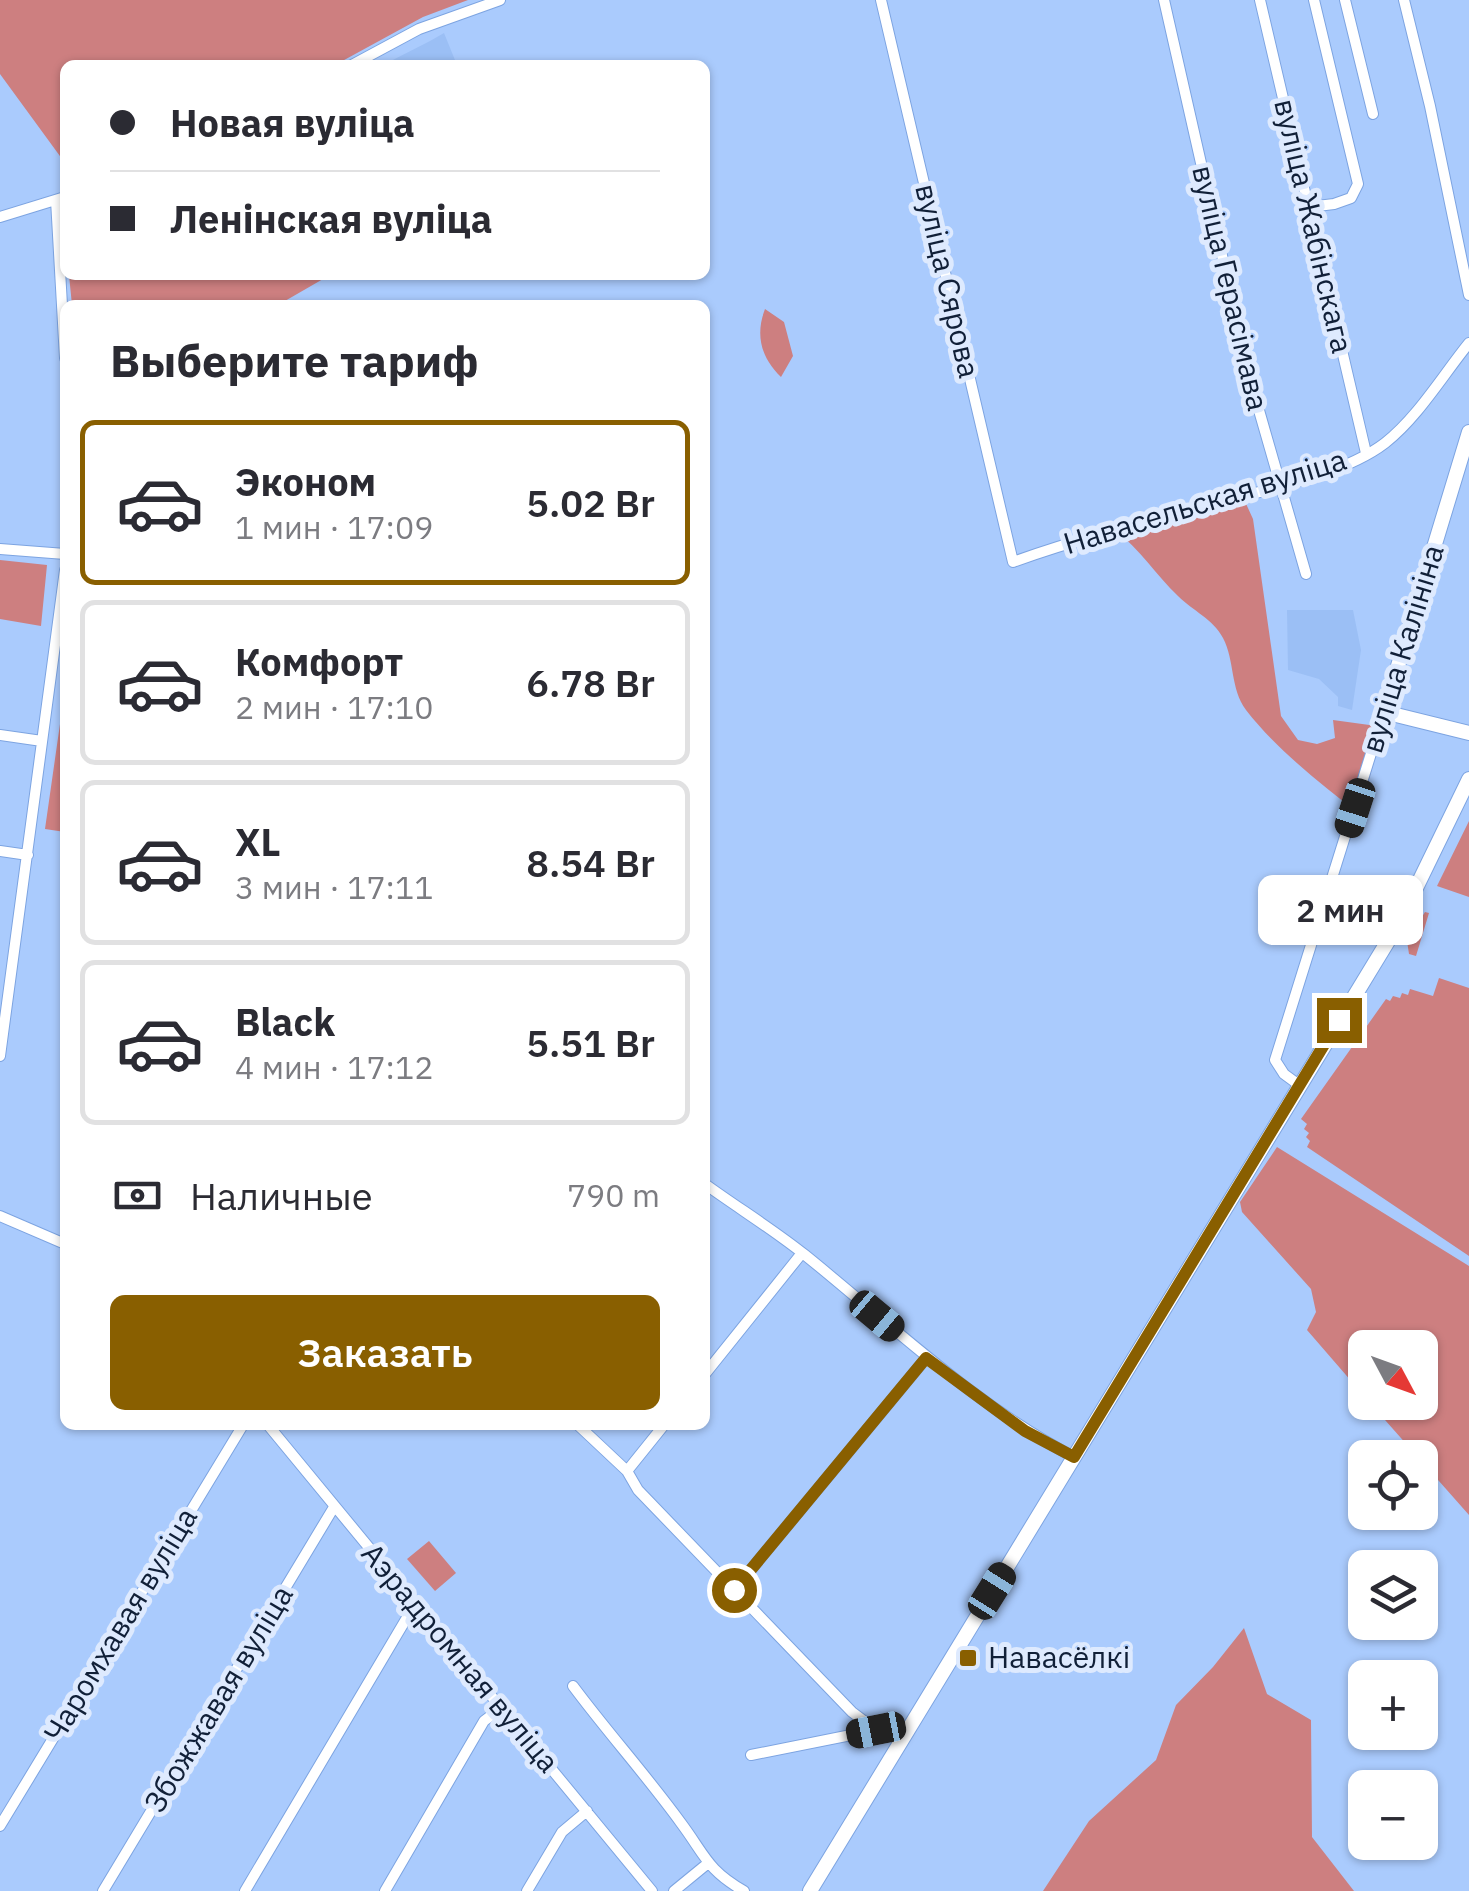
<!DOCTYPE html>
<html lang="ru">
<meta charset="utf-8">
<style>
body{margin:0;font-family:"IBM Plex Sans",sans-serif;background:#f2f2f3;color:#2b2b33;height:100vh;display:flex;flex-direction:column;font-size:38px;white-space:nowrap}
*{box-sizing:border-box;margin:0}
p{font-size:32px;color:#7c7c81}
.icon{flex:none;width:55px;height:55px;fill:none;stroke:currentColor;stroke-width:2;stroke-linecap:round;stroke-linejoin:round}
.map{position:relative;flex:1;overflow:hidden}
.sheet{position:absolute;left:60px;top:300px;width:650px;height:1130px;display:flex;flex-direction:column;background:#fff;border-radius:15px;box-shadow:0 2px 8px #0004}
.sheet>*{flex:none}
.hud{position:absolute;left:60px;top:60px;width:650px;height:220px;border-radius:15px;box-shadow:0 2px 8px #0004;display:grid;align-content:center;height:220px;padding:0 50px;background:#fff}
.needle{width:65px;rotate:131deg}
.tools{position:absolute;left:1348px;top:1330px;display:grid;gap:20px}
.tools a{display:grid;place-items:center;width:90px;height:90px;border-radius:15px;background:#fff;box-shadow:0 2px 8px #0004;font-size:50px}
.end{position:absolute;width:45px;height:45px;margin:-22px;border:12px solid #895f00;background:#fff;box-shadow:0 0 0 5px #fff}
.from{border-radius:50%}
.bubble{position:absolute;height:70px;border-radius:15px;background:#fff;box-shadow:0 2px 8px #0004;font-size:32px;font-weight:600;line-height:70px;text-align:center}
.car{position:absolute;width:30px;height:60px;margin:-30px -15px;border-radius:12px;box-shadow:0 0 8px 2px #0007;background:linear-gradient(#222 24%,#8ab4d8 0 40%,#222 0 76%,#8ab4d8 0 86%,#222 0)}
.hud b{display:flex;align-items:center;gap:35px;height:95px;font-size:38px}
.hud b+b{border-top:2px solid #e1e1e2}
.hud i{width:25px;height:25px;background:#2b2b33}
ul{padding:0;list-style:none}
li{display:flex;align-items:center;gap:30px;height:165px;margin:0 20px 15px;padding:0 30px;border:5px solid #e1e1e2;border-radius:15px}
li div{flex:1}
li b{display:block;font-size:38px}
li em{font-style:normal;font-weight:600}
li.on{border-color:#895f00}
li>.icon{width:90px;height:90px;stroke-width:1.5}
h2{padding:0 50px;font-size:45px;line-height:120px}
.pay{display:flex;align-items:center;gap:25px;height:110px;padding:0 50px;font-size:38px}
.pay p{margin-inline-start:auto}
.primary-button{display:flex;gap:20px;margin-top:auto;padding:20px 50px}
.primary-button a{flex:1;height:115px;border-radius:15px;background:#895f00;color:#fff;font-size:40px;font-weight:600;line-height:115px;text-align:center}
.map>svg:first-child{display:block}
.built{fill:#9bbff5}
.green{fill:#cd7f80}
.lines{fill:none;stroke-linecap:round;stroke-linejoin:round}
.minor-casing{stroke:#7da4e1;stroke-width:12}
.major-casing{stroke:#7da4e1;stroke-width:16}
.minor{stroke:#fff;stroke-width:10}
.major{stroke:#fff;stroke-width:14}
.route{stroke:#895f00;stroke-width:12}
.poi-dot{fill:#895f00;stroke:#deeafe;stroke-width:4}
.labels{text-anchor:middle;stroke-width:10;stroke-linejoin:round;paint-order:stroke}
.street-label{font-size:30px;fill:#112038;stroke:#deeafe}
.poi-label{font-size:30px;fill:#112038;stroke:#deeafe;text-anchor:start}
</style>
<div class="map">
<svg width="1469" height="1891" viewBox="0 0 1469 1891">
<rect width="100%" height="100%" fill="#aacbfd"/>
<!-- built -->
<path class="built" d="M 444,33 L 457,65 L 383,65 L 430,41 Z
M 1287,610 L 1353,610 L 1361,650 L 1352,710 L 1338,706 L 1338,697 L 1319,679 L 1288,670 Z"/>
<!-- green -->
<path class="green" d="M 0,0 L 468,0 L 423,17 L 335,65 L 65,65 L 65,163 L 0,74 Z
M 69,275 L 330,275 L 278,305 L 72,305 Z
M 765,309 L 784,322 L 793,356 L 781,377 C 761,358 755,335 765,309 Z
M 1242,495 L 1253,519 L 1281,716 L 1298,740 L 1317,744 L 1335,738 L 1333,720 L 1384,727 L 1359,814 C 1319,782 1277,750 1246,710 C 1230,688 1235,661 1223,638 C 1213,619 1193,611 1178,596 C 1156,575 1140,549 1115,530 Z
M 0,560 L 47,565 L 41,626 L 0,619 Z
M 65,689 L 65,832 L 45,829 Z
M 1469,821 L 1469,897 L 1437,886 Z
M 1425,912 L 1429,913 L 1416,956 L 1409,954 L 1407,941 Z
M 1439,978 L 1469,988 L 1469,1256 L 1307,1147 L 1310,1141 L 1306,1137 L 1309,1133 L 1304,1129 L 1307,1124 L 1301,1119 L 1386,999 L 1390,1001 L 1393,996 L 1400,998 L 1402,993 L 1408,995 L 1410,989 L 1433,996 Z
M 1277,1147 L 1469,1266 L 1469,1515 L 1370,1403 L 1420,1402 L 1420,1348 L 1365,1348 L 1365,1397 L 1307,1330 L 1316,1312 L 1311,1289 L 1242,1212 L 1240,1202 Z
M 429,1541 L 456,1573 L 435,1591 L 407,1559 Z
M 1244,1628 L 1267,1694 L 1311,1720 L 1312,1837 L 1354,1891 L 1043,1891 L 1089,1821 L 1156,1760 L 1176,1705 L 1213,1667 Z"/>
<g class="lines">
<defs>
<path id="minor" d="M 881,0 L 1013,562 C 1083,537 1155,519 1227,500 C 1275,488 1346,473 1385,443 C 1418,417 1443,375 1469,343
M 1164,0 L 1250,379 L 1306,574
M 1260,0 L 1366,453
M 1345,0 L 1373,114
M 1404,0 L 1430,106 L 1469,295
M 352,65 L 419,29 L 500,0
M 56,200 L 65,358
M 1309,207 L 1334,204 L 1351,198 L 1358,184 L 1314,0
M 0,217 L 65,197
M 0,549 L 65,554
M 0,735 L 42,741
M 0,851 L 28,855
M 0,1056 L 65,570
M 1299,1085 L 1284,1074 L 1275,1060 L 1384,712
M 705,1184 C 738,1208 774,1230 805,1255 C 893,1326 974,1405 1074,1457
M 0,1216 L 65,1244
M 705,1374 L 802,1253
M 268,1425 L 652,1891
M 578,1425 L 627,1471 L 638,1490 L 852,1712 L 876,1730 L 903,1738
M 627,1471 L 664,1425
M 734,1590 L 927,1357
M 573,1686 C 608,1733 647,1776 681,1823 C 705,1855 707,1870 744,1891
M 751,1755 L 876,1730
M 0,1826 L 243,1425
M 103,1891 L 334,1507
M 245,1891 L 415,1604
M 385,1891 L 484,1721 L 501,1708
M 527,1891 L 562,1832 L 587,1811
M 674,1891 L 707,1864"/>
<path id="major" d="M 1469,432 L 1384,712 L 1469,733
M 810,1891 L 1399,923 L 1469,779"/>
</defs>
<!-- minor casing -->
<use href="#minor" class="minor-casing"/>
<!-- major casing -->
<use href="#major" class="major-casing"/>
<!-- minor -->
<use href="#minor" class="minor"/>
<!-- major -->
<use href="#major" class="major"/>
</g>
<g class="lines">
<!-- route -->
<path class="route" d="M 734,1590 L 926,1358 L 1025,1431 L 1074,1457 L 1339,1020"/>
</g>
<!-- markers -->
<rect class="poi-dot" x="958" y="1648" width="20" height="20" rx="5"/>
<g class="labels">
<!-- street labels -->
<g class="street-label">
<text transform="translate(1313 226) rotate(77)" y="10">вуліца Жабінскага</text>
<text transform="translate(947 281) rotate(77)" y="10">вуліца Сярова</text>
<text transform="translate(1230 288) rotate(77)" y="10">вуліца Герасімава</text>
<text transform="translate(1205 502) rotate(-17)" y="10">Навасельская вуліца</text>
<text transform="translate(1403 649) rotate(-73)" y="10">вуліца Калініна</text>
<text transform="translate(121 1625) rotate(-59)" y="10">Чаромхавая вуліца</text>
<text transform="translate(460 1658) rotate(50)" y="10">Аэрадромная вуліца</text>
<text transform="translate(219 1699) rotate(-59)" y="10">Збожжавая вуліца</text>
</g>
<!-- poi labels -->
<g class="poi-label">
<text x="988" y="1668">Навасёлкі</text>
</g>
</g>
</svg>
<div class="tools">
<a><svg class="needle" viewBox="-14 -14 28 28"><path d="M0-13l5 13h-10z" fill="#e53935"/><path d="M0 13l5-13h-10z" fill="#7c7c81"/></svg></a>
<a><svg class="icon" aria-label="locate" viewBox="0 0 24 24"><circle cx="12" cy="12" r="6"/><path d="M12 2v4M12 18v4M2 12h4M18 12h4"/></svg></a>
<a><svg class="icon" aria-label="layers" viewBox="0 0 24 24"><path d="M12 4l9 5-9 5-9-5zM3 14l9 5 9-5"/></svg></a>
<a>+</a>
<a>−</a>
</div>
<i class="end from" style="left:734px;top:1590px"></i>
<i class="end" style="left:1339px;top:1020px"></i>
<div class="bubble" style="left:1258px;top:875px;width:165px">2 мин</div>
<i class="car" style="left:1355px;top:808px;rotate:198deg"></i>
<i class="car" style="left:877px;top:1316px;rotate:130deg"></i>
<i class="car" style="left:992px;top:1591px;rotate:32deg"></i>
<i class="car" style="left:876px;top:1730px;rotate:259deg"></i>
<div class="hud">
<b><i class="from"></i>Новая вуліца</b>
<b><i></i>Ленінская вуліца</b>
</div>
<section class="sheet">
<h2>Выберите тариф</h2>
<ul>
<li class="on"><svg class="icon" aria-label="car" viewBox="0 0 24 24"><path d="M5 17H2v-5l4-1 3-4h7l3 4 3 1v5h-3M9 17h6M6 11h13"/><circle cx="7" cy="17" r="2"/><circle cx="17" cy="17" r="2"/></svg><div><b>Эконом</b><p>1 мин · 17:09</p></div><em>5.02 Br</em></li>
<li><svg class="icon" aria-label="car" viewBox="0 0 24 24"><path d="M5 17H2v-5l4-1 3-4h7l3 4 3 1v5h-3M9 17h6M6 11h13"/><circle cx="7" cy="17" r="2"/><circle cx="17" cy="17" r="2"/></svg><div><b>Комфорт</b><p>2 мин · 17:10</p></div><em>6.78 Br</em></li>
<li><svg class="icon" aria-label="car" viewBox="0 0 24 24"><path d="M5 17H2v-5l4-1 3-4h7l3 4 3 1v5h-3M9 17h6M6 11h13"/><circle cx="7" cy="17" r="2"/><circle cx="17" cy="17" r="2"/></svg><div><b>XL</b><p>3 мин · 17:11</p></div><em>8.54 Br</em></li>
<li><svg class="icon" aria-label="car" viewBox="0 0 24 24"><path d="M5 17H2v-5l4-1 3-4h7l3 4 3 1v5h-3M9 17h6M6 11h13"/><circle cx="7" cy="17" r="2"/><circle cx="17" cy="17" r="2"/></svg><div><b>Black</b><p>4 мин · 17:12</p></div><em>5.51 Br</em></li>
</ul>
<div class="pay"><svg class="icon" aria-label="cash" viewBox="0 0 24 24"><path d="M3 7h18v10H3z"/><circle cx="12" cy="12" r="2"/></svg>Наличные<p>790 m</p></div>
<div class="primary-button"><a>Заказать</a></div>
</section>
</div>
